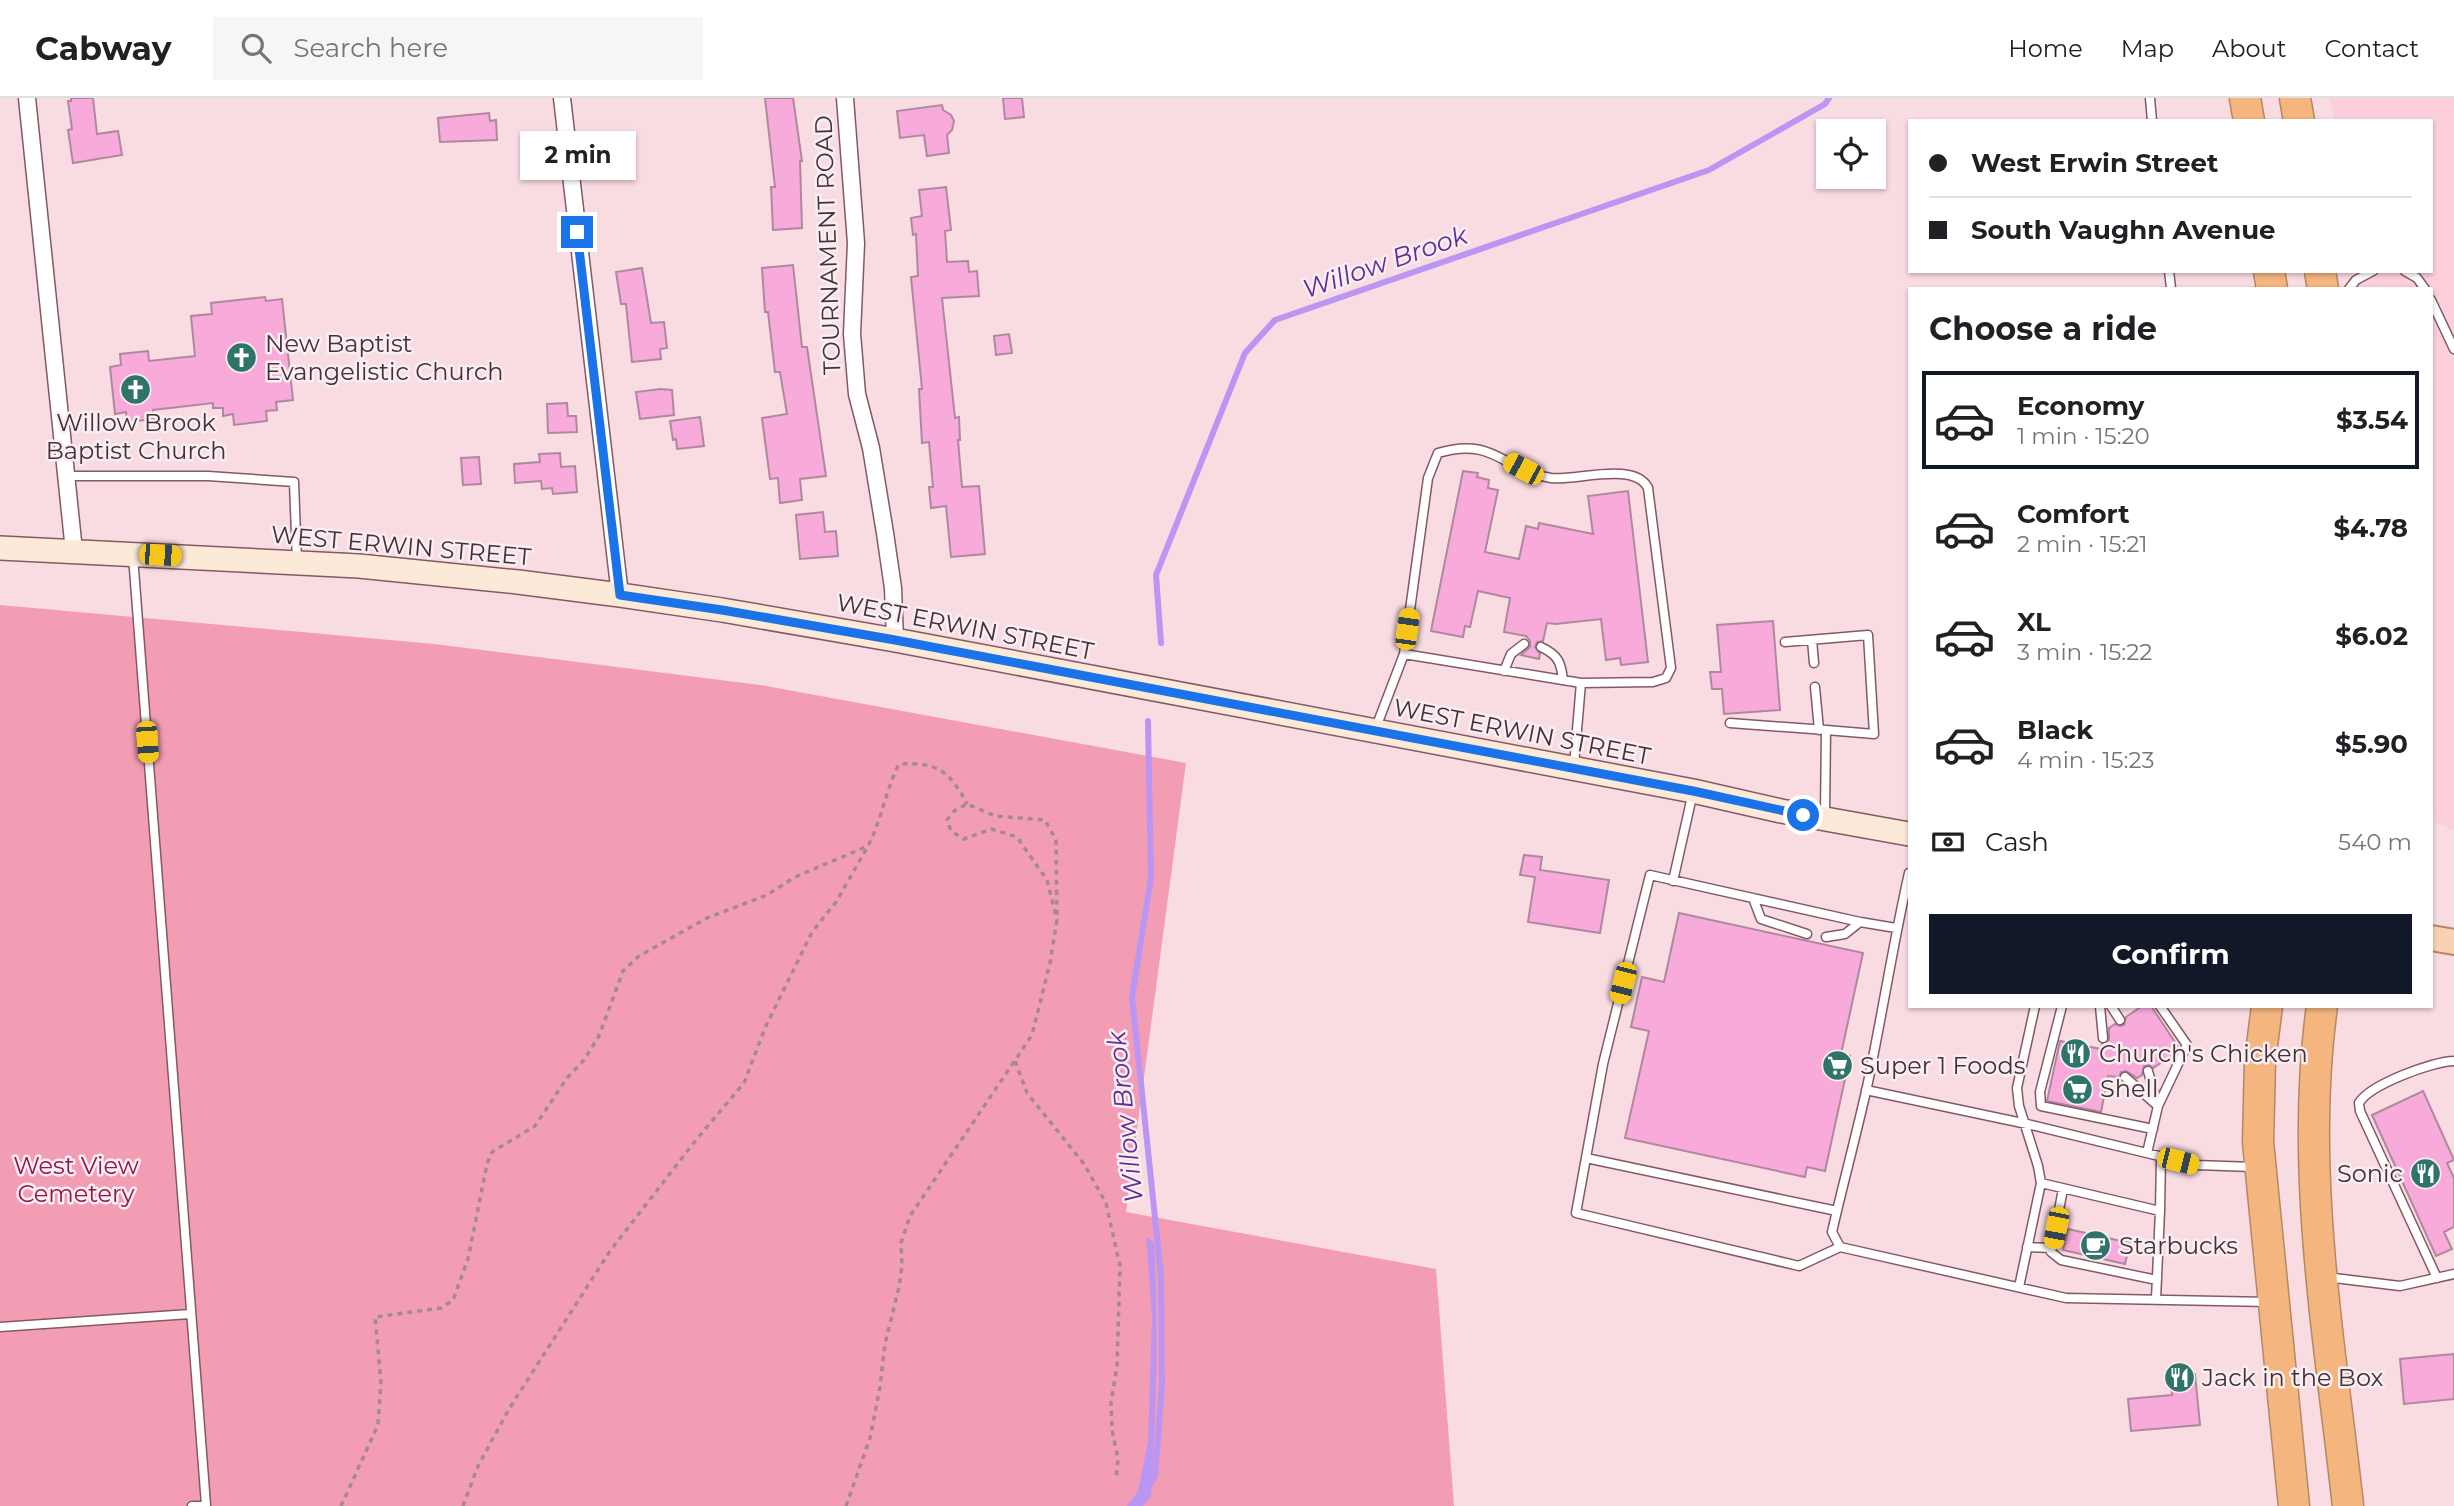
<!DOCTYPE html>
<meta charset="utf-8">
<style>
body{margin:0;font-family:Montserrat,sans-serif;background:#f6f6f6;color:#202124;height:100vh;display:flex;flex-direction:column;font-size:26px;white-space:nowrap}
*{box-sizing:border-box;margin:0}
p{font-size:23px;color:#757577}
.icon{flex:none;width:38px;height:38px;fill:none;stroke:currentColor;stroke-width:2;stroke-linecap:round;stroke-linejoin:round}
.map{position:relative;flex:1;overflow:hidden}
.side{position:absolute;left:1908px;top:189px;width:525px;height:721px;display:flex;flex-direction:column;background:#fff;border-radius:0px;box-shadow:0 2px 5px #0004}
.side>*{flex:none}
.banner{position:absolute;left:1908px;top:21px;width:525px;height:154px;border-radius:0px;box-shadow:0 2px 5px #0004;display:grid;align-content:center;height:154px;padding:0 21px;background:#fff}
.controls{position:absolute;left:1816px;top:21px;display:grid;gap:14px}
.controls a{display:grid;place-items:center;width:70px;height:70px;border-radius:0px;background:#fff;box-shadow:0 2px 5px #0004;font-size:35px}
.end{position:absolute;width:32px;height:32px;margin:-16px;border:9px solid #1a73e8;background:#fff;box-shadow:0 0 0 4px #fff}
.from{border-radius:50%}
.bubble{position:absolute;height:49px;border-radius:0px;background:#fff;box-shadow:0 2px 5px #0004;font-size:23px;font-weight:700;line-height:49px;text-align:center}
.car{position:absolute;width:21px;height:42px;margin:-21px -10px;border-radius:9px;box-shadow:0 0 5px 2px #0007;background:linear-gradient(#f5c518 24%,#345 0 40%,#f5c518 0 76%,#345 0 86%,#f5c518 0)}
.banner b{display:flex;align-items:center;gap:24px;height:66px;font-size:26px}
.banner b+b{border-top:2px solid #e0e0e0}
.banner i{width:18px;height:18px;background:#202124}
ul{padding:0;list-style:none}
li{display:flex;align-items:center;gap:21px;height:98px;margin:0 14px 10px;padding:0 7px;border:4px solid transparent;border-radius:0px}
li div{flex:1}
li b{display:block;font-size:26px}
li em{font-style:normal;font-weight:700}
li.on{border-color:#111827}
li>.icon{width:63px;height:63px;stroke-width:1.5}
h2{padding:0 21px;font-size:32px;line-height:84px}
.pay{display:flex;align-items:center;gap:18px;height:77px;padding:0 21px;font-size:26px}
.pay p{margin-inline-start:auto}
.button{display:flex;gap:14px;margin-top:auto;padding:14px 21px}
.button a{flex:1;height:80px;border-radius:0px;background:#111827;color:#fff;font-size:28px;font-weight:700;line-height:80px;text-align:center}
header{display:flex;align-items:center;gap:42px;box-sizing:border-box;height:98px;padding:0 35px;background:#fff;border-bottom:2px solid #e0e0e0}
header strong{font-size:33px}
nav{display:flex;gap:38px;margin-inline-start:auto;font-size:24px}
.search{width:490px;height:63px;background:#f6f6f6;display:flex;align-items:center;gap:18px;box-sizing:border-box;padding:0 24px;border-radius:0px;color:#757577;font-size:26px}
.map>svg:first-child{display:block}
.built{fill:#fccfda}
.green{fill:#f39db4}
.water{fill:#bb95f2}
.lines{fill:none;stroke-linecap:round;stroke-linejoin:round}
.stream{stroke:#bb95f2;stroke-width:6}
.building{fill:#f8abdb;stroke:#af88a0;stroke-width:2}
.lane-casing{stroke:#835964;stroke-width:11}
.street-casing{stroke:#835964;stroke-width:19}
.secondary-casing{stroke:#835964;stroke-width:26}
.primary-casing{stroke:#b68765;stroke-width:28}
.highway-casing{stroke:#b68765;stroke-width:33}
.path{stroke:#a28a90;stroke-width:3.5;stroke-dasharray:5 5;stroke-linecap:butt}
.lane{stroke:#fff;stroke-width:8}
.street{stroke:#fff;stroke-width:16}
.secondary{stroke:#fce9d8;stroke-width:23}
.primary{stroke:#f8d3b2;stroke-width:24}
.highway{stroke:#f4b57e;stroke-width:30}
.route{stroke:#1a73e8;stroke-width:9}
.labels{text-anchor:middle;stroke-width:5;stroke-linejoin:round;paint-order:stroke}
.street-label{font-size:24px;fill:#443136;stroke:#f9eef1}
.poi-label{font-size:24px;fill:#443136;stroke:#f9eef1;text-anchor:start}
.park-label{font-size:24px;fill:#96144c;stroke:#f9eef1}
.water-label{font-size:26px;font-style:italic;fill:#602c97;stroke:#f9eef1}
</style>
<header>
<strong>Cabway</strong>
<div class="search"><svg class="icon" aria-label="search" viewBox="0 0 24 24"><circle cx="10" cy="10" r="6"/><path d="M15 15l6 6"/></svg>Search here</div>
<nav><a>Home</a><a>Map</a><a>About</a><a>Contact</a></nav>
</header>
<div class="map">
<svg width="2454" height="1408" viewBox="0 0 2454 1408">
<rect width="100%" height="100%" fill="#f9dbe2"/>
<!-- built -->
<path class="built" d="M 2330,0 L 2454,0 L 2454,732 L 2434,724 L 2431,681 L 2431,191 L 2360,191 L 2358,173 L 2431,173 L 2431,23 L 2334,23 Z"/>
<!-- green -->
<path class="green" d="M 0,507 L 434,546 L 760,587 L 1186,665 L 1126,1114 L 1436,1171 L 1454,1408 L 0,1408 Z"/>
<!-- water -->
<path class="water" d="M 1146,1138 L 1154,1145 C 1159,1230 1156,1313 1151,1399 L 1143,1408 L 1127,1408 L 1138,1393 L 1148,1344 L 1152,1218 Z"/>
<g class="lines">
<!-- stream -->
<path class="stream" d="M 1161,545 L 1156,477 L 1245,255 L 1275,222 L 1709,72 L 1825,6 L 1829,0
M 1148,623 L 1151,780 L 1132,899 L 1161,1177 L 1162,1288 L 1155,1378 L 1148,1390"/>
</g>
<!-- building -->
<path class="building" d="M 71,0 L 93,0 L 97,36 L 118,33 L 122,57 L 73,65 L 68,32 L 72,31 L 68,3 L 71,3 Z
M 765,0 L 793,0 L 802,63 L 800,63 L 802,130 L 773,132 L 771,89 L 775,89 Z
M 1003,0 L 1022,0 L 1024,19 L 1005,21 Z
M 942,7 L 943,12 L 951,17 L 954,23 L 952,32 L 947,37 L 949,55 L 927,58 L 924,37 L 900,40 L 897,13 Z
M 489,15 L 490,23 L 496,22 L 497,42 L 440,44 L 438,20 Z
M 946,89 L 951,132 L 945,133 L 947,164 L 968,163 L 969,174 L 977,173 L 979,198 L 942,200 L 955,320 L 959,319 L 960,342 L 958,342 L 962,389 L 979,388 L 985,456 L 951,459 L 946,408 L 931,410 L 929,389 L 933,389 L 929,344 L 922,345 L 919,291 L 922,291 L 911,179 L 918,178 L 916,136 L 913,137 L 911,120 L 922,118 L 919,92 Z
M 793,167 L 802,249 L 807,249 L 826,378 L 800,381 L 802,402 L 780,405 L 778,380 L 770,381 L 762,320 L 787,316 L 780,274 L 775,274 L 768,214 L 765,214 L 762,170 Z
M 642,170 L 651,225 L 664,224 L 667,250 L 660,251 L 661,261 L 632,264 L 626,206 L 621,206 L 616,174 Z
M 265,199 L 266,203 L 282,201 L 293,302 L 276,304 L 277,312 L 266,313 L 267,323 L 234,327 L 233,316 L 223,318 L 223,310 L 213,310 L 213,305 L 153,312 L 154,321 L 127,324 L 126,314 L 115,316 L 110,269 L 121,267 L 120,256 L 148,253 L 149,263 L 195,258 L 191,218 L 212,216 L 211,205 Z
M 1009,236 L 1012,255 L 996,257 L 994,238 Z
M 660,291 L 672,292 L 674,317 L 640,321 L 636,294 Z
M 567,305 L 568,318 L 576,318 L 577,334 L 548,335 L 547,306 Z
M 700,319 L 704,348 L 677,351 L 676,341 L 673,342 L 670,323 Z
M 560,355 L 561,369 L 575,368 L 577,394 L 553,396 L 552,390 L 542,391 L 541,383 L 515,385 L 514,366 L 540,364 L 539,356 Z
M 479,359 L 481,386 L 463,387 L 461,360 Z
M 1463,373 L 1478,375 L 1477,379 L 1489,382 L 1488,390 L 1498,392 L 1485,454 L 1519,461 L 1526,428 L 1538,431 L 1539,425 L 1593,436 L 1588,398 L 1628,393 L 1648,564 L 1621,567 L 1620,560 L 1606,562 L 1601,521 L 1556,526 L 1547,525 L 1543,543 L 1537,544 L 1535,549 L 1540,556 L 1539,561 L 1521,557 L 1530,549 L 1530,543 L 1526,538 L 1504,534 L 1510,500 L 1478,493 L 1470,529 L 1465,528 L 1463,539 L 1431,533 Z
M 823,414 L 825,434 L 836,433 L 838,458 L 800,461 L 796,417 Z
M 1773,523 L 1780,612 L 1724,616 L 1722,591 L 1712,591 L 1710,574 L 1721,574 L 1717,527 Z
M 1524,757 L 1542,759 L 1540,772 L 1609,782 L 1600,835 L 1528,824 L 1535,779 L 1520,777 Z
M 1679,815 L 1863,855 L 1841,956 L 1850,958 L 1825,1073 L 1807,1069 L 1805,1079 L 1625,1040 L 1649,933 L 1631,929 L 1642,879 L 1664,884 Z
M 2142,908 L 2151,908 L 2179,950 L 2176,955 L 2153,970 L 2149,967 L 2144,968 L 2142,977 L 2137,980 L 2126,973 L 2121,974 L 2119,979 L 2108,978 L 2101,1014 L 2047,1003 L 2060,943 L 2101,951 L 2102,946 L 2109,942 L 2109,930 L 2115,926 L 2120,928 L 2124,927 L 2126,919 Z
M 2423,993 L 2454,1062 L 2447,1065 L 2454,1080 L 2454,1129 L 2444,1134 L 2452,1151 L 2436,1158 L 2372,1017 Z
M 2068,1131 L 2130,1145 L 2125,1166 L 2063,1152 Z
M 2454,1256 L 2454,1301 L 2404,1306 L 2400,1261 Z
M 2195,1276 L 2200,1327 L 2131,1333 L 2128,1301 L 2172,1297 L 2170,1278 Z"/>
<g class="lines">
<defs>
<path id="lane" d="M 2150,0 L 2152,23
M 2169,173 L 2171,190
M 2405,173 L 2417,180 L 2425,191
M 2349,191 L 2356,182 L 2373,173
M 2431,202 L 2454,251
M 66,378 L 208,378 L 294,384 L 297,464
M 133,458 L 206,1407
M 1812,542 L 1814,565
M 1785,544 L 1868,537 L 1874,636 L 1826,632
M 1541,549 C 1558,557 1561,564 1563,582
M 1504,573 L 1511,556 L 1524,546
M 1815,589 L 1819,632
M 1730,625 L 1826,632 L 1825,718
M 1375,632 L 1404,556
M 1574,667 L 1581,585 L 1653,584 L 1666,580 L 1671,570 L 1648,390 C 1635,363 1576,383 1551,380 C 1503,373 1495,338 1438,355 L 1428,380 L 1404,556 L 1581,585
M 1909,775 C 1893,846 1882,918 1867,989 C 1856,1038 1843,1086 1832,1134 L 1840,1149 L 2066,1200 L 2269,1204
M 1673,783 L 1693,694
M 1753,800 L 1761,821 L 1807,836
M 1826,839 L 1845,836 L 1860,824
M 2062,908 L 2040,994 L 2041,1008 L 2153,1031
M 2100,908 L 2103,940
M 2111,908 L 2120,922
M 2125,979 L 2158,1008 L 2187,947 L 2160,908
M 1866,992 L 2027,1026 L 2196,1067 L 2253,1069
M 2147,1055 L 2158,1008 L 2148,973
M 1586,1060 L 1837,1113
M 2041,1085 L 2160,1113 L 2156,1201
M 2063,1091 L 2051,1154 L 2061,1162 L 2157,1182
M 2160,1113 L 2161,1059
M 1840,1149 L 1799,1168 L 1576,1115 L 1603,966 L 1650,777 L 1860,824 L 1896,830
M 2027,1149 L 2052,1150
M 2326,1179 L 2400,1188 L 2454,1176
M 2437,1180 L 2360,1013 L 2359,1005 C 2369,987 2433,963 2454,963
M 2019,1189 L 2041,1085 L 2038,1068 L 2019,1008 L 2017,990 L 2035,908
M 0,1229 L 190,1216
M 192,1408 L 206,1408"/>
<path id="street" d="M 27,0 L 74,453
M 562,0 L 620,497
M 845,0 L 856,145 L 852,236 L 857,296 L 871,350 L 885,435 L 893,490 L 895,542"/>
<path id="secondary" d="M 0,450 L 359,468 L 518,484 L 620,497 L 722,512 L 895,542 L 1693,693 L 1781,713 L 1909,736"/>
<path id="primary" d="M 2431,840 L 2454,844"/>
<path id="highway" d="M 2245,0 L 2249,23
M 2295,0 L 2299,23
M 2269,173 L 2272,191
M 2320,173 L 2323,191
M 2267,908 L 2260,963 L 2258,1044 L 2294,1408
M 2322,908 C 2299,1072 2330,1244 2348,1408"/>
</defs>
<!-- lane casing -->
<use href="#lane" class="lane-casing"/>
<!-- street casing -->
<use href="#street" class="street-casing"/>
<!-- secondary casing -->
<use href="#secondary" class="secondary-casing"/>
<!-- primary casing -->
<use href="#primary" class="primary-casing"/>
<!-- highway casing -->
<use href="#highway" class="highway-casing"/>
<!-- path -->
<path class="path" d="M 1015,963 L 1027,995 L 1084,1066 L 1106,1105 L 1120,1168 L 1117,1268 L 1111,1305 L 1112,1332 L 1118,1361 L 1116,1382
M 341,1408 L 378,1327 L 381,1283 L 375,1219 L 441,1210 L 453,1202 L 468,1161 L 487,1066 L 492,1054 L 535,1028 L 567,980 L 584,962 L 599,938 L 623,873 L 639,858 L 707,820 L 767,797 L 795,779 L 868,748 C 882,721 885,694 899,666 C 937,664 949,672 967,706
M 463,1408 L 478,1368 L 509,1311 L 610,1153 L 696,1042 L 744,985 L 765,930 L 812,834 L 836,804 L 867,750
M 846,1408 L 870,1340 L 880,1289 L 885,1246 L 899,1189 L 902,1168 L 901,1145 L 910,1118 L 1032,937 L 1050,865 L 1057,822 L 1056,742 L 1045,722 L 995,718 L 967,706 L 954,713 L 947,722 L 951,733 L 964,741 L 991,731 L 1017,739 L 1047,782 L 1057,822"/>
<!-- lane -->
<use href="#lane" class="lane"/>
<!-- street -->
<use href="#street" class="street"/>
<!-- secondary -->
<use href="#secondary" class="secondary"/>
<!-- primary -->
<use href="#primary" class="primary"/>
<!-- highway -->
<use href="#highway" class="highway"/>
</g>
<g class="lines">
<!-- route -->
<path class="route" d="M 577,134 L 620,497 L 722,512 L 895,542 L 1693,693 L 1803,717"/>
</g>
<!-- icons -->
<defs>
<symbol id="church-disc" viewBox="-11 -11 22 22"><circle r="9.5" fill="#2e7469" stroke="#f9eef1"/><path d="M-1.2-6h2.4v3.5h3.3v2.4h-3.3V6h-2.4V-.1h-3.3v-2.4h3.3Z" fill="#fff"/></symbol>
<symbol id="restaurant-disc" viewBox="-11 -11 22 22"><circle r="9.5" fill="#2e7469" stroke="#f9eef1"/><path d="M-5-6h1v4h1v-4h1v4h1v-4h1v5L-1.5 .5V6h-2V.5L-5-1ZM5-6V6H3V1.5H1.5Q1.5-4 5-6Z" fill="#fff"/></symbol>
<symbol id="supermarket-disc" viewBox="-11 -11 22 22"><circle r="9.5" fill="#2e7469" stroke="#f9eef1"/><path d="M-6-5.5h2.5l.6 2H6L4.5 2H-2.5L-4.4-4H-6ZM-1.5 3.2a1.3 1.3 0 1 0 .1 0ZM3 3.2a1.3 1.3 0 1 0 .1 0Z" fill="#fff"/></symbol>
<symbol id="cafe-disc" viewBox="-11 -11 22 22"><circle r="9.5" fill="#2e7469" stroke="#f9eef1"/><path d="M-5.5-4.5H6V0H3Q3 3.5 0 3.5H-2.5Q-5.5 3.5-5.5 0ZM3-3.2v2h1.7v-2ZM-6 4.5H4V6H-6Z" fill="#fff"/></symbol>
</defs>
<g fill-rule="evenodd">
<use href="#church-disc" x="224" y="242" width="35" height="35"/>
<use href="#church-disc" x="118" y="274" width="35" height="35"/>
<use href="#restaurant-disc" x="2058" y="938" width="35" height="35"/>
<use href="#supermarket-disc" x="1820" y="950" width="35" height="35"/>
<use href="#supermarket-disc" x="2060" y="974" width="35" height="35"/>
<use href="#restaurant-disc" x="2408" y="1058" width="35" height="35"/>
<use href="#cafe-disc" x="2078" y="1130" width="35" height="35"/>
<use href="#restaurant-disc" x="2162" y="1262" width="35" height="35"/>
</g>
<g class="labels">
<!-- street labels -->
<g class="street-label">
<text transform="translate(828 147) rotate(-92)" y="8">TOURNAMENT ROAD</text>
<text transform="translate(401 448) rotate(5)" y="8">WEST ERWIN STREET</text>
<text transform="translate(965 529) rotate(11)" y="8">WEST ERWIN STREET</text>
<text transform="translate(1522 634) rotate(11)" y="8">WEST ERWIN STREET</text>
</g>
<!-- poi labels -->
<g class="poi-label">
<text x="265" y="254">New Baptist<tspan x="265" dy="28">Evangelistic Church</tspan></text>
<text x="136" y="333" text-anchor="middle">Willow Brook<tspan x="136" dy="28">Baptist Church</tspan></text>
<text x="2099" y="964">Church's Chicken</text>
<text x="1860" y="976">Super 1 Foods</text>
<text x="2100" y="999">Shell</text>
<text x="2403" y="1084" text-anchor="end">Sonic</text>
<text x="2119" y="1156">Starbucks</text>
<text x="2202" y="1288">Jack in the Box</text>
</g>
<!-- park labels -->
<g class="park-label">
<text x="76" y="1076">West View<tspan x="76" dy="28">Cemetery</tspan></text>
</g>
<!-- water labels -->
<g class="water-label">
<text transform="translate(1385 164) rotate(-19)" y="9">Willow Brook</text>
<text transform="translate(1125 1019) rotate(-96)" y="9">Willow Brook</text>
</g>
</g>
</svg>
<div class="controls">
<a><svg class="icon" aria-label="locate" viewBox="0 0 24 24"><circle cx="12" cy="12" r="6"/><path d="M12 2v4M12 18v4M2 12h4M18 12h4"/></svg></a>
</div>
<i class="end from" style="left:1803px;top:717px"></i>
<i class="end" style="left:577px;top:134px"></i>
<div class="bubble" style="left:520px;top:33px;width:116px">2 min</div>
<i class="car" style="left:1523px;top:371px;rotate:298deg"></i>
<i class="car" style="left:160px;top:457px;rotate:93deg"></i>
<i class="car" style="left:1407px;top:531px;rotate:8deg"></i>
<i class="car" style="left:147px;top:644px;rotate:176deg"></i>
<i class="car" style="left:1623px;top:885px;rotate:194deg"></i>
<i class="car" style="left:2178px;top:1063px;rotate:104deg"></i>
<i class="car" style="left:2056px;top:1130px;rotate:191deg"></i>
<div class="banner">
<b><i class="from"></i>West Erwin Street</b>
<b><i></i>South Vaughn Avenue</b>
</div>
<section class="side">
<h2>Choose a ride</h2>
<ul>
<li class="on"><svg class="icon" aria-label="car" viewBox="0 0 24 24"><path d="M5 17H2v-5l4-1 3-4h7l3 4 3 1v5h-3M9 17h6M6 11h13"/><circle cx="7" cy="17" r="2"/><circle cx="17" cy="17" r="2"/></svg><div><b>Economy</b><p>1 min · 15:20</p></div><em>$3.54</em></li>
<li><svg class="icon" aria-label="car" viewBox="0 0 24 24"><path d="M5 17H2v-5l4-1 3-4h7l3 4 3 1v5h-3M9 17h6M6 11h13"/><circle cx="7" cy="17" r="2"/><circle cx="17" cy="17" r="2"/></svg><div><b>Comfort</b><p>2 min · 15:21</p></div><em>$4.78</em></li>
<li><svg class="icon" aria-label="car" viewBox="0 0 24 24"><path d="M5 17H2v-5l4-1 3-4h7l3 4 3 1v5h-3M9 17h6M6 11h13"/><circle cx="7" cy="17" r="2"/><circle cx="17" cy="17" r="2"/></svg><div><b>XL</b><p>3 min · 15:22</p></div><em>$6.02</em></li>
<li><svg class="icon" aria-label="car" viewBox="0 0 24 24"><path d="M5 17H2v-5l4-1 3-4h7l3 4 3 1v5h-3M9 17h6M6 11h13"/><circle cx="7" cy="17" r="2"/><circle cx="17" cy="17" r="2"/></svg><div><b>Black</b><p>4 min · 15:23</p></div><em>$5.90</em></li>
</ul>
<div class="pay"><svg class="icon" aria-label="cash" viewBox="0 0 24 24"><path d="M3 7h18v10H3z"/><circle cx="12" cy="12" r="2"/></svg>Cash<p>540 m</p></div>
<div class="button"><a>Confirm</a></div>
</section>
</div>
